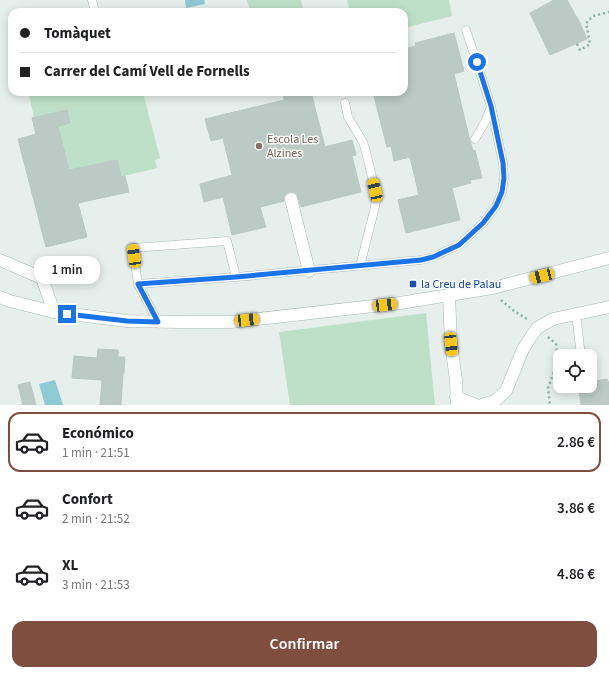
<!DOCTYPE html>
<html lang="es">
<meta charset="utf-8">
<style>
body{margin:0;font-family:"Source Sans 3",sans-serif;background:#f6f6f6;color:#202124;height:100vh;display:flex;flex-direction:column;font-size:15px;white-space:nowrap}
*{box-sizing:border-box;margin:0}
p{font-size:13px;color:#757577}
.icon{flex:none;width:22px;height:22px;fill:none;stroke:currentColor;stroke-width:2;stroke-linecap:round;stroke-linejoin:round}
.map{position:relative;height:405px;overflow:hidden}
.drawer{display:flex;flex-direction:column;background:#fff;flex:1}
.drawer>*{flex:none}
.guide{position:absolute;left:8px;top:8px;width:400px;height:88px;border-radius:12px;box-shadow:0 2px 10px #0003;display:grid;align-content:center;height:88px;padding:0 12px;background:#fff}
.fabs{position:absolute;left:553px;top:349px;display:grid;gap:8px}
.fabs a{display:grid;place-items:center;width:44px;height:44px;border-radius:8px;background:#fff;box-shadow:0 2px 10px #0003;font-size:20px}
.end{position:absolute;width:18px;height:18px;margin:-9px;border:5px solid #1a73e8;background:#fff;box-shadow:0 0 0 2px #fff}
.from{border-radius:50%}
.bubble{position:absolute;height:28px;border-radius:12px;background:#fff;box-shadow:0 2px 10px #0003;font-size:13px;font-weight:600;line-height:28px;text-align:center}
.car{position:absolute;width:12px;height:24px;margin:-12px -6px;border-radius:5px;box-shadow:0 0 3px 1px #0007;background:linear-gradient(#f5c518 24%,#345 0 40%,#f5c518 0 76%,#345 0 86%,#f5c518 0)}
.guide b{display:flex;align-items:center;gap:14px;height:38px;font-size:15px}
.guide b+b{border-top:1px solid #e0e0e0}
.guide i{width:10px;height:10px;background:#202124}
ul{padding:7px 0 0;list-style:none}
li{display:flex;align-items:center;gap:12px;height:60px;margin:0 8px 6px;padding:0 4px;border:2px solid transparent;border-radius:12px}
li div{flex:1}
li b{display:block;font-size:15px}
li em{font-style:normal;font-weight:600}
li.selected{border-color:#7f4e3f}
li>.icon{width:36px;height:36px;stroke-width:1.5}
.action{display:flex;gap:8px;margin-top:auto;padding:8px 12px}
.action a{flex:1;height:46px;border-radius:12px;background:#7f4e3f;color:#fff;font-size:16px;font-weight:600;line-height:46px;text-align:center}
.map>svg:first-child{display:block}
.green{fill:#bfe0c8}
.water{fill:#8ec9d4}
.building{fill:#bbcac4;stroke:#b8c9c2}
.lines{fill:none;stroke-linecap:round;stroke-linejoin:round}
.lane-casing{stroke:#a8b8b2;stroke-width:9}
.street-casing{stroke:#a8b8b2;stroke-width:13}
.secondary-casing{stroke:#a4bbb3;stroke-width:13}
.path{stroke:#86b3a5;stroke-width:2.5;stroke-dasharray:2 3;stroke-linecap:butt}
.lane{stroke:#fff;stroke-width:8}
.street{stroke:#fff;stroke-width:12}
.secondary{stroke:#fff;stroke-width:12}
.route{stroke:#1a73e8;stroke-width:5}
.education-dot{fill:#8d6e63;stroke:#f7fbf9;stroke-width:1.5}
.transit-dot{fill:#1a4fb4;stroke:#f7fbf9;stroke-width:1.5}
.labels{text-anchor:middle;stroke-width:3;stroke-linejoin:round;paint-order:stroke}
.education-label{font-size:12px;fill:#785e54;stroke:#f7fbf9;text-anchor:start}
.transit-label{font-size:12px;fill:#164399;stroke:#f7fbf9;text-anchor:start}
</style>
<div class="map">
<svg width="609" height="405" viewBox="0 0 609 405">
<rect width="100%" height="100%" fill="#e6efeb"/>
<!-- green -->
<path class="green" d="M 247,0 L 301,0 L 304,12 L 250,12 Z
M 347,0 L 449,0 L 452,16 L 404,28 L 404,12 L 350,12 Z
M 35,92 L 143,92 L 160,158 L 155,160 L 157,168 L 120,177 L 116,160 L 69,170 L 58,126 L 70,123 L 67,110 L 34,118 L 29,94 Z
M 426,313 L 435,405 L 290,405 L 279,332 Z"/>
<!-- water -->
<path class="water" d="M 185,0 L 204,0 L 205,4 L 186,8 Z
M 55,380 L 63,405 L 45,405 L 39,384 Z"/>
<!-- building -->
<path class="building" d="M 554,0 L 567,0 L 580,23 L 587,39 L 550,55 L 530,13 Z
M 454,33 L 464,71 L 454,74 L 470,141 L 473,151 L 475,150 L 482,178 L 470,180 L 471,183 L 452,188 L 460,220 L 406,233 L 398,200 L 419,195 L 410,157 L 394,161 L 391,146 L 387,147 L 373,92 L 404,92 L 404,49 L 416,46 L 415,43 Z
M 283,92 L 311,92 L 325,147 L 352,140 L 356,155 L 352,156 L 361,192 L 301,207 L 297,194 L 293,192 L 289,192 L 286,194 L 284,197 L 284,201 L 260,207 L 266,227 L 232,235 L 223,197 L 204,202 L 200,184 L 232,175 L 223,138 L 211,141 L 205,119 L 284,100 Z
M 67,110 L 70,123 L 58,126 L 69,170 L 117,160 L 121,177 L 125,176 L 129,192 L 78,203 L 87,237 L 46,247 L 18,139 L 36,134 L 32,118 Z
M 98,349 L 118,350 L 118,357 L 125,357 L 124,373 L 123,373 L 121,405 L 100,405 L 102,380 L 72,378 L 74,356 L 97,358 Z
M 607,379 L 608,382 L 609,381 L 609,405 L 581,405 L 579,390 L 588,389 L 588,386 L 590,386 L 590,383 L 595,382 L 595,381 Z
M 30,382 L 36,405 L 23,405 L 18,385 Z"/>
<g class="lines">
<defs>
<path id="lane" d="M 92,0 L 95,12
M 345,103 L 348,117 L 363,142 L 366,152 L 375,190 L 376,201 L 374,211 L 360,266
M 475,139 L 485,122 L 491,107
M 138,284 L 236,277 L 421,260 L 433,257 L 459,245 L 483,223 L 496,206 L 502,192 L 504,178 L 503,163 L 491,106 L 466,30
M 576,314 L 581,356
M 158,322 L 138,284 L 133,248 L 227,241 L 236,277"/>
<path id="street" d="M 291,199 L 309,271
M 0,260 L 42,278 L 54,312
M 449,295 L 451,344 L 456,380 L 457,405
M 456,397 L 476,405
M 482,405 L 495,401 L 506,391 L 523,349 L 537,328 L 553,319 L 609,307"/>
<path id="secondary" d="M 0,297 L 10,301 L 54,312 L 127,321 L 179,322 L 231,322 L 400,303 L 486,289 L 497,287 L 609,258"/>
</defs>
<!-- lane casing -->
<use href="#lane" class="lane-casing"/>
<!-- street casing -->
<use href="#street" class="street-casing"/>
<!-- secondary casing -->
<use href="#secondary" class="secondary-casing"/>
<!-- path -->
<path class="path" d="M 577,44 L 580,50 L 590,44 L 586,23 L 593,16 L 609,12
M 501,300 L 514,311 L 527,319
M 548,337 L 556,344 L 558,361 L 548,388 L 550,405"/>
<!-- lane -->
<use href="#lane" class="lane"/>
<!-- street -->
<use href="#street" class="street"/>
<!-- secondary -->
<use href="#secondary" class="secondary"/>
</g>
<g class="lines">
<!-- route -->
<path class="route" d="M 67,314 L 127,321 L 158,322 L 138,284 L 236,277 L 421,260 L 433,257 L 459,245 L 483,223 L 496,206 L 502,192 L 504,178 L 503,163 L 491,106 L 477,62"/>
</g>
<!-- markers -->
<circle class="education-dot" cx="259" cy="146" r="4"/>
<rect class="transit-dot" x="409" y="280" width="8" height="8" rx="2"/>
<g class="labels">
<!-- education labels -->
<g class="education-label">
<text x="267" y="143">Escola Les<tspan x="267" dy="14">Alzines</tspan></text>
</g>
<!-- transit labels -->
<g class="transit-label">
<text x="421" y="288">la Creu de Palau</text>
</g>
</g>
</svg>
<div class="fabs">
<a><svg class="icon" aria-label="locate" viewBox="0 0 24 24"><circle cx="12" cy="12" r="6"/><path d="M12 2v4M12 18v4M2 12h4M18 12h4"/></svg></a>
</div>
<i class="end from" style="left:477px;top:62px"></i>
<i class="end" style="left:67px;top:314px"></i>
<div class="bubble" style="left:34px;top:256px;width:66px">1 min</div>
<i class="car" style="left:375px;top:190px;rotate:347deg"></i>
<i class="car" style="left:134px;top:256px;rotate:352deg"></i>
<i class="car" style="left:542px;top:276px;rotate:256deg"></i>
<i class="car" style="left:385px;top:305px;rotate:83deg"></i>
<i class="car" style="left:247px;top:320px;rotate:84deg"></i>
<i class="car" style="left:451px;top:344px;rotate:173deg"></i>
<div class="guide">
<b><i class="from"></i>Tomàquet</b>
<b><i></i>Carrer del Camí Vell de Fornells</b>
</div>
</div>
<section class="drawer">
<ul>
<li class="selected"><svg class="icon" aria-label="car" viewBox="0 0 24 24"><path d="M5 17H2v-5l4-1 3-4h7l3 4 3 1v5h-3M9 17h6M6 11h13"/><circle cx="7" cy="17" r="2"/><circle cx="17" cy="17" r="2"/></svg><div><b>Económico</b><p>1 min · 21:51</p></div><em>2.86 €</em></li>
<li><svg class="icon" aria-label="car" viewBox="0 0 24 24"><path d="M5 17H2v-5l4-1 3-4h7l3 4 3 1v5h-3M9 17h6M6 11h13"/><circle cx="7" cy="17" r="2"/><circle cx="17" cy="17" r="2"/></svg><div><b>Confort</b><p>2 min · 21:52</p></div><em>3.86 €</em></li>
<li><svg class="icon" aria-label="car" viewBox="0 0 24 24"><path d="M5 17H2v-5l4-1 3-4h7l3 4 3 1v5h-3M9 17h6M6 11h13"/><circle cx="7" cy="17" r="2"/><circle cx="17" cy="17" r="2"/></svg><div><b>XL</b><p>3 min · 21:53</p></div><em>4.86 €</em></li>
</ul>
<div class="action"><a>Confirmar</a></div>
</section>
